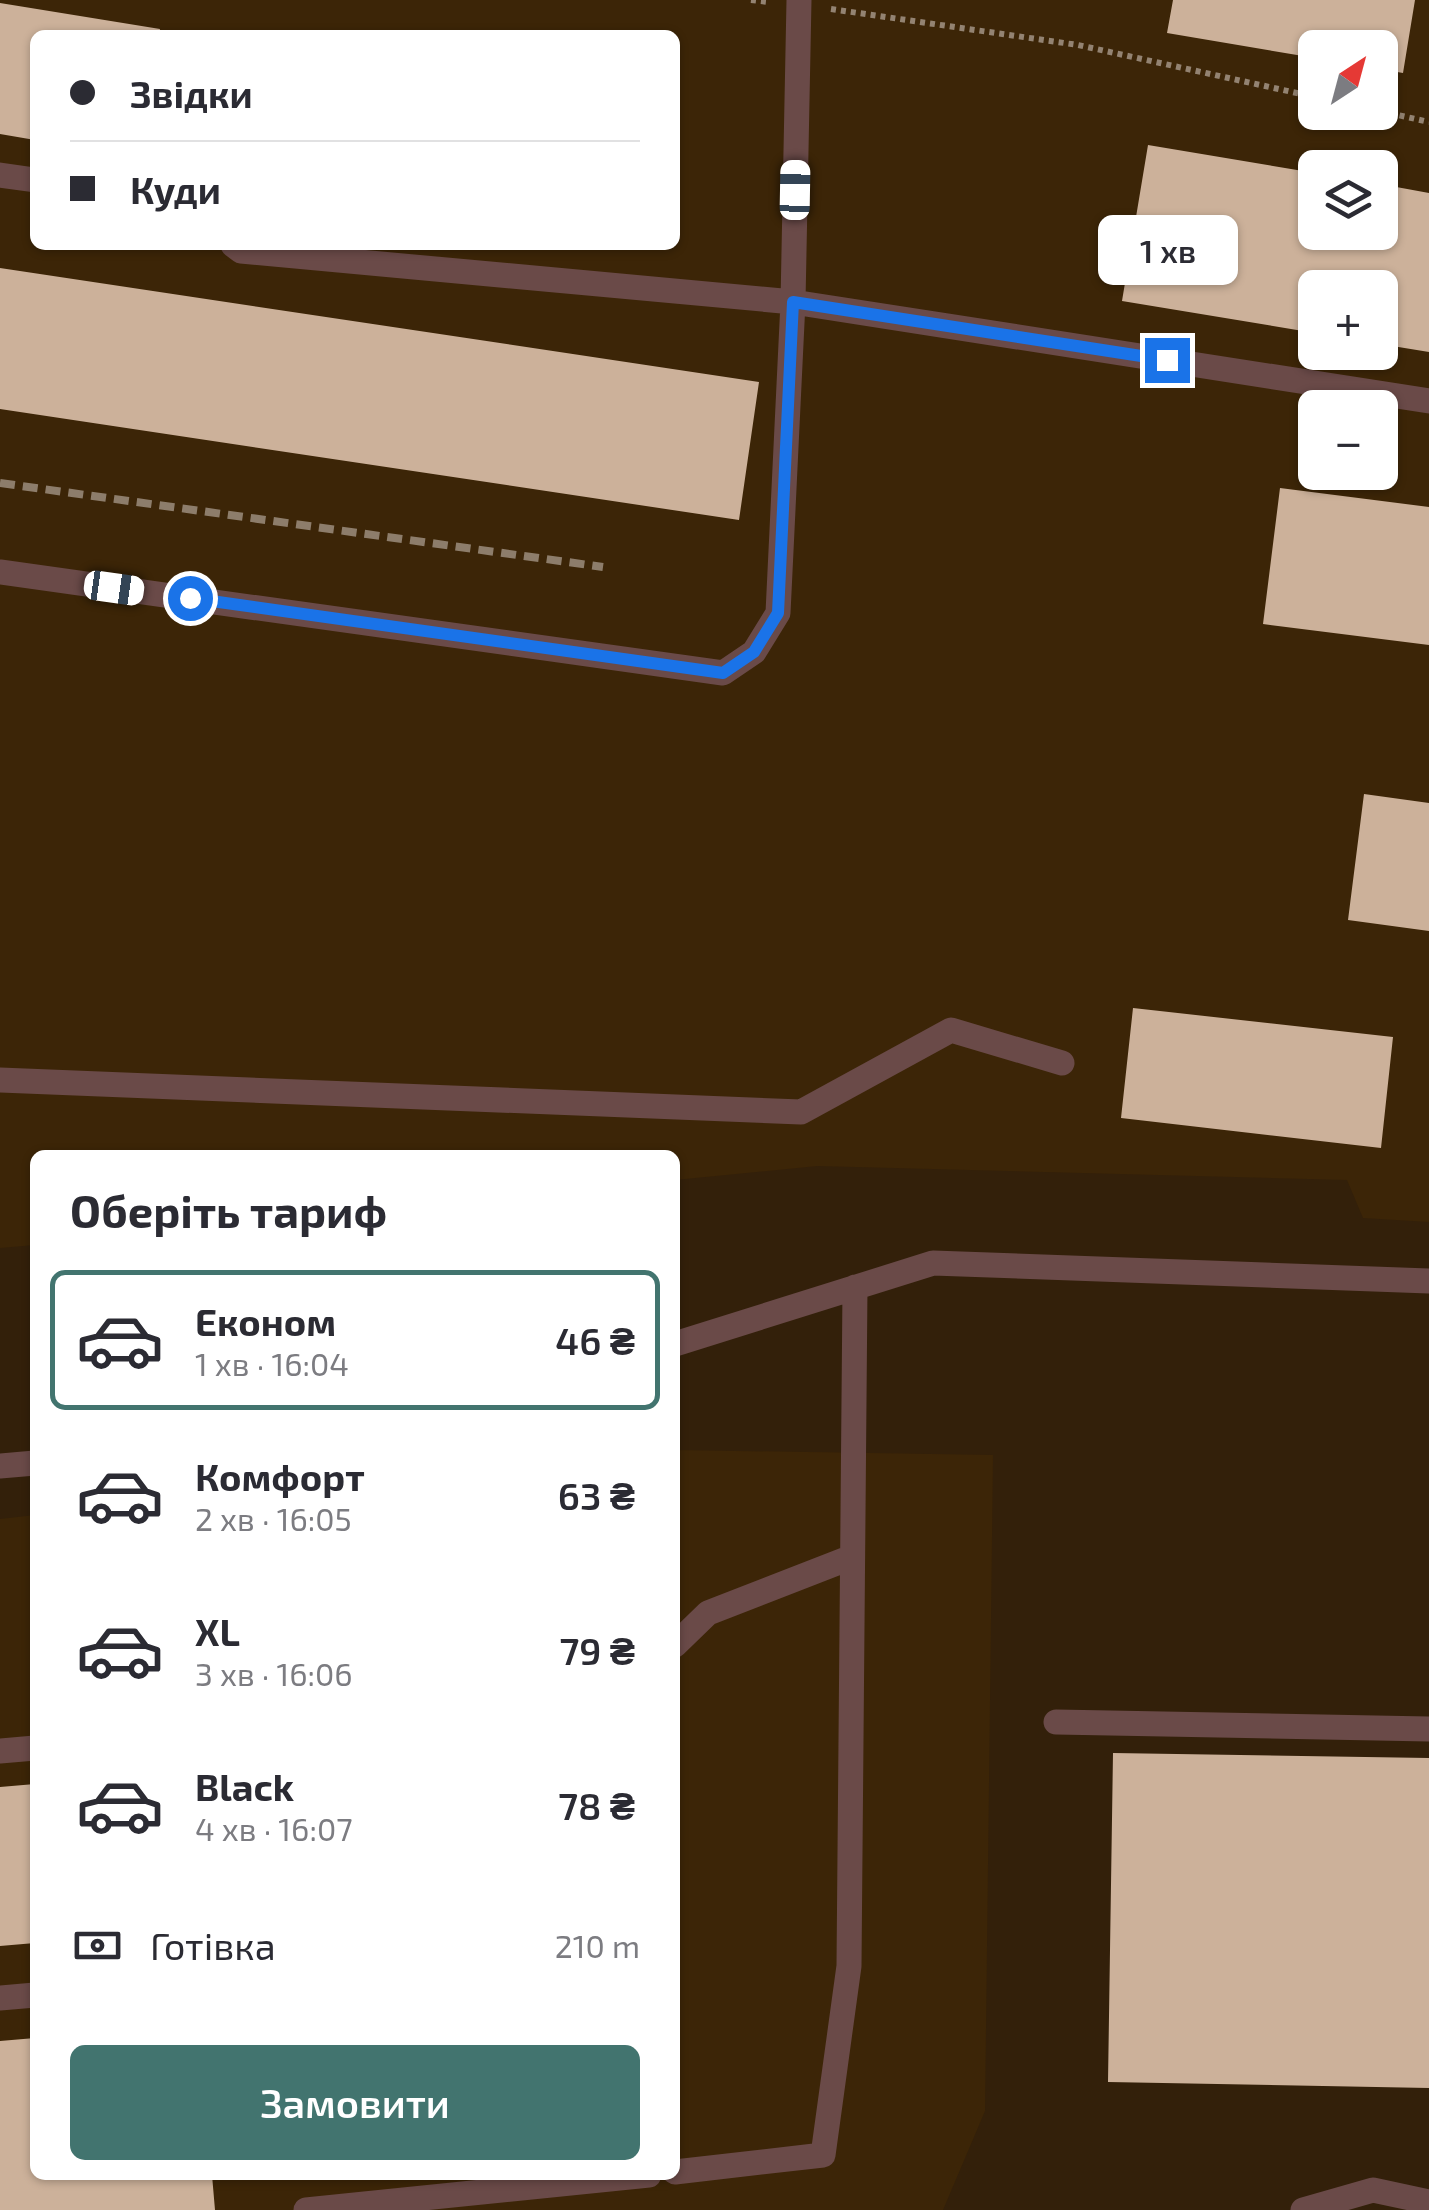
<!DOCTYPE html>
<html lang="uk">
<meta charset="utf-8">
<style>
body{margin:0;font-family:"Exo 2",sans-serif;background:#f7f7f7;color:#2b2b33;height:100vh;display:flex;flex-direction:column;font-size:38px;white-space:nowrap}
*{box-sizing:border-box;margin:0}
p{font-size:32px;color:#7c7c81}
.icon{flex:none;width:55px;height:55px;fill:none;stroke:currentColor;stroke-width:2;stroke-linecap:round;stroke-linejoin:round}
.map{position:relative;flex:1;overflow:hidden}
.details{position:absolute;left:30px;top:1150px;width:650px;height:1030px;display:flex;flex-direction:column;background:#fff;border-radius:15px;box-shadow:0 2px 8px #0004}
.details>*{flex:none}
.top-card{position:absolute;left:30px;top:30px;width:650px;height:220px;border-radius:15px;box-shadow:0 2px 8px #0004;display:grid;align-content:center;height:220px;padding:0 40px;background:#fff}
.needle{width:65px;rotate:36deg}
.fabs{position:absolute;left:1298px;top:30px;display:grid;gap:20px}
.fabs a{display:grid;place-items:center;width:100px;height:100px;border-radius:15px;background:#fff;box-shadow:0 2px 8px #0004;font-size:50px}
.end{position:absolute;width:45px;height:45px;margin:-22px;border:12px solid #1a73e8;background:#fff;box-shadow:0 0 0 5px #fff}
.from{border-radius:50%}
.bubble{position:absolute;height:70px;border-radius:15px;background:#fff;box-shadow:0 2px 8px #0004;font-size:32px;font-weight:600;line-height:70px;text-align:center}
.car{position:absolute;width:30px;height:60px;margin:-30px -15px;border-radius:12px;box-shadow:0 0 8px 2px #0007;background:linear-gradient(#fff 24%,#345 0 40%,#fff 0 76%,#345 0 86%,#fff 0)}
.top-card b{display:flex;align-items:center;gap:35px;height:95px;font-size:38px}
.top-card b+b{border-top:2px solid #e1e1e2}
.top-card i{width:25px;height:25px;background:#2b2b33}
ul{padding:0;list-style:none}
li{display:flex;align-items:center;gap:30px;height:140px;margin:0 20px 15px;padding:0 20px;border:5px solid transparent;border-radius:15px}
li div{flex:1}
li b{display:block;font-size:38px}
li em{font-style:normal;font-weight:600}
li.active{border-color:#42746f}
li>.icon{width:90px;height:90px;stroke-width:1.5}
h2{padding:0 40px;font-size:45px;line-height:120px}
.pay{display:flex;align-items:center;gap:25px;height:110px;padding:0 40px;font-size:38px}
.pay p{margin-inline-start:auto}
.cta{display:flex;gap:20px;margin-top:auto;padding:20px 40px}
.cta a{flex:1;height:115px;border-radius:15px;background:#42746f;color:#fff;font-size:40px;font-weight:600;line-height:115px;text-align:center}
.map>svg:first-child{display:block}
.built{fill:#3c2507;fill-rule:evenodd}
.building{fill:#ccb19a}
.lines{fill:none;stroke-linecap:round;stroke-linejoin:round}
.path{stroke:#938372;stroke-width:6;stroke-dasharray:5 5;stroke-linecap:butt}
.lane{stroke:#6a4a48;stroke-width:25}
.rail{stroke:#8d7d6b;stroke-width:8;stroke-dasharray:15 8;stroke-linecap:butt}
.route{stroke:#1a73e8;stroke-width:12}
</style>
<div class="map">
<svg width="1429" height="2210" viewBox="0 0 1429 2210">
<rect width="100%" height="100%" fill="#33200a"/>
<!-- built -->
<path class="built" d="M 0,0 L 1429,0 L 1429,1222 L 1363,1218 L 1347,1180 L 817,1166 L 675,1180 L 675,1155 L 35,1155 L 35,1245 L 0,1248 ZM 35,35 L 675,35 L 675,245 L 35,245 ZM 1315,48 L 1380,48 L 1380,112 L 1315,112 ZM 1315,168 L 1380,168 L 1380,232 L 1315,232 ZM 1315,288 L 1380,288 L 1380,352 L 1315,352 ZM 1315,408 L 1380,408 L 1380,472 L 1315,472 Z
M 675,1450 L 993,1455 L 985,2111 L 943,2210 L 0,2210 L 0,1519 L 35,1515 L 35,2175 L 675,2175 Z"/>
<!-- building -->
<path class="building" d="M 1173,0 L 1415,0 L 1403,73 L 1380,69 L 1380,48 L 1315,48 L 1315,58 L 1167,33 Z
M 0,3 L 160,29 L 159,35 L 35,35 L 35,140 L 0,134 Z
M 1148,145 L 1315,173 L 1315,232 L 1380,232 L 1380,184 L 1429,193 L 1429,352 L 1380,344 L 1380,288 L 1315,288 L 1315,333 L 1122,301 Z
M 0,268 L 759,382 L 739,520 L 0,409 Z
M 1280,488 L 1429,507 L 1429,645 L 1263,624 Z
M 1364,794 L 1429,803 L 1429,931 L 1348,920 Z
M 1133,1008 L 1393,1037 L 1381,1148 L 1121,1118 Z
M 1113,1753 L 1429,1758 L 1429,2088 L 1108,2082 Z
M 35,1784 L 35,1943 L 0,1946 L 0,1787 Z
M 35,2038 L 35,2175 L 212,2175 L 215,2210 L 0,2210 L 0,2041 Z"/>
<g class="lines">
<!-- path -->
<path class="path" d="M 751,0 L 769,2
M 831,9 L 1078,45 L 1315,97
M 1380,111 L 1429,122"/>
<!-- lane -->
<path class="lane" d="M 0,175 L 35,180
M 233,245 L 241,251 L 793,302 L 1429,401
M 0,572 L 723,673 L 754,652 L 778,613 L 793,302 L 799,0
M 0,1080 L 801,1112 L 951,1030 L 1062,1063
M 675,1344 L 933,1263 L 1429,1281
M 0,1466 L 35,1463
M 675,1645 L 708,1613 L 852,1557
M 1056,1722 L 1429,1729
M 0,1751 L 35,1748
M 0,1998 L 35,1995
M 675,2172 L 823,2155 L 849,1966 L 855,1287
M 306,2210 L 649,2175
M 1303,2210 L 1373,2190 L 1429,2202"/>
<!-- rail -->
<path class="rail" d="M 0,483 L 603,567"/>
</g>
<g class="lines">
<!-- route -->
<path class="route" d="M 190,598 L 723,673 L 754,652 L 778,613 L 793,302 L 1167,360"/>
</g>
</svg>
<div class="fabs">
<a><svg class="needle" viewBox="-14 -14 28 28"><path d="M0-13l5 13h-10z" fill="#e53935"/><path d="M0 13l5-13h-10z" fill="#7c7c81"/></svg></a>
<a><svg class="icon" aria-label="layers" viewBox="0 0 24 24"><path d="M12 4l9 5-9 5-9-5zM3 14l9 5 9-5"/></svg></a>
<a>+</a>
<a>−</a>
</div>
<i class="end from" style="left:190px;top:598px"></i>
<i class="end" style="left:1167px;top:360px"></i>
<div class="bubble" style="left:1098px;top:215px;width:140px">1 хв</div>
<i class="car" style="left:795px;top:190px;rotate:1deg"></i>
<i class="car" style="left:114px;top:588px;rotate:98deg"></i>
<div class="top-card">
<b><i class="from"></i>Звідки</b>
<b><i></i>Куди</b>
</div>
<section class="details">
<h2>Оберіть тариф</h2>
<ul>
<li class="active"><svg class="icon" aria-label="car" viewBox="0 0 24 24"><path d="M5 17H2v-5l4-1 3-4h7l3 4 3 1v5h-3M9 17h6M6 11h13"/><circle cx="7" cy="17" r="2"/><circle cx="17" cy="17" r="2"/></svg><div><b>Економ</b><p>1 хв · 16:04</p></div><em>46 ₴</em></li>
<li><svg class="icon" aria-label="car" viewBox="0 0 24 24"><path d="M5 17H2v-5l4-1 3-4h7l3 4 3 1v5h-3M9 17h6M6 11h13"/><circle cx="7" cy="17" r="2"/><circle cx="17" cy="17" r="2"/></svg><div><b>Комфорт</b><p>2 хв · 16:05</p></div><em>63 ₴</em></li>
<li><svg class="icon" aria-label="car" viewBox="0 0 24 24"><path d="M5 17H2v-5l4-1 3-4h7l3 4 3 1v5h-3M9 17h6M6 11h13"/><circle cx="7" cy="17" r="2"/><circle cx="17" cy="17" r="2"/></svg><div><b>XL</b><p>3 хв · 16:06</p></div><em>79 ₴</em></li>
<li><svg class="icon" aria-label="car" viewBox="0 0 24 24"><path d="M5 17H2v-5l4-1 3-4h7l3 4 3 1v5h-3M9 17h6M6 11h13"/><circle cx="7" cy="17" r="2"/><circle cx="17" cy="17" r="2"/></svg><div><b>Black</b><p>4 хв · 16:07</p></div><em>78 ₴</em></li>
</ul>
<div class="pay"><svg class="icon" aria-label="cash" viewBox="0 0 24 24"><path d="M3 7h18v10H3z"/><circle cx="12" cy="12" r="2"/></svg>Готівка<p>210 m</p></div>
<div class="cta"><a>Замовити</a></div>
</section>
</div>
